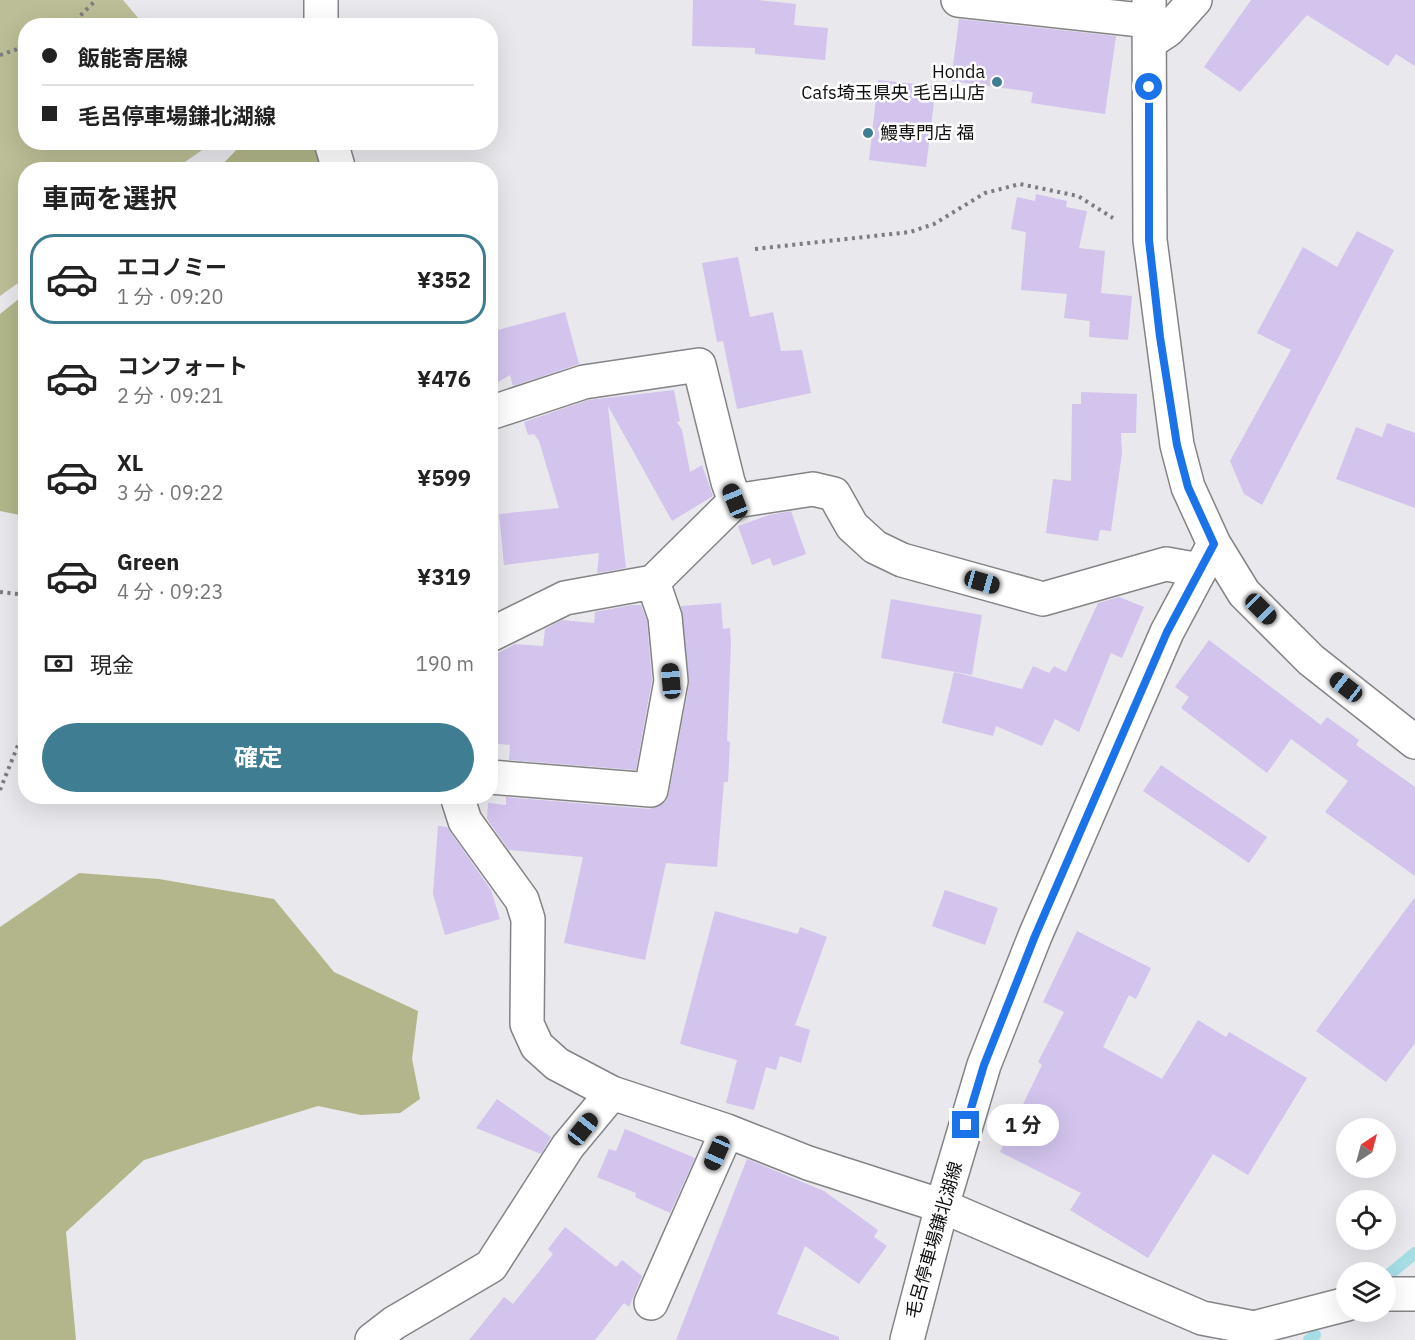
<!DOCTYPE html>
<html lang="ja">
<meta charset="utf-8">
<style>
body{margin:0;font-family:"IBM Plex Sans","Noto Sans JP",sans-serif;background:#f2f2f2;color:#222;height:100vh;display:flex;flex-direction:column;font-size:22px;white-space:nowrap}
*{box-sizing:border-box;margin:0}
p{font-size:20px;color:#767676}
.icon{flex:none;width:33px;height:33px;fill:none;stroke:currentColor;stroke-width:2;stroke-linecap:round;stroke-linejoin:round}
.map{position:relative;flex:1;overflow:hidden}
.drawer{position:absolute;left:18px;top:162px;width:480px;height:642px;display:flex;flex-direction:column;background:#fff;border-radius:24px;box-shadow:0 6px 24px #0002}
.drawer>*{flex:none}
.banner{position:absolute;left:18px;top:18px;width:480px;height:132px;border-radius:24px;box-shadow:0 6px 24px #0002;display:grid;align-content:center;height:132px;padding:0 24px;background:#fff}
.needle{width:39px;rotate:36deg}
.fabs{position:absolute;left:1336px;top:1118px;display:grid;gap:12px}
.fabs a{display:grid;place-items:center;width:60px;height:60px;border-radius:50%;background:#fff;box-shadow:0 6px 24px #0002;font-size:30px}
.end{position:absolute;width:27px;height:27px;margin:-14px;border:8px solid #1a73e8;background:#fff;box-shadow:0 0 0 3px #fff}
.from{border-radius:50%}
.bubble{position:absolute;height:42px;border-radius:21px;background:#fff;box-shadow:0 6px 24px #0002;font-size:20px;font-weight:700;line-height:42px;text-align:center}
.car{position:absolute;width:18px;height:36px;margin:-18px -9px;border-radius:8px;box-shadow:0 0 4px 2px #0007;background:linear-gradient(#222 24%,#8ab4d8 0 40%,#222 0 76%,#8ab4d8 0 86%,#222 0)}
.banner b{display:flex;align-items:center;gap:21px;height:57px;font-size:22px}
.banner b+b{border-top:2px solid #e0e0e0}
.banner i{width:15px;height:15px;background:#222}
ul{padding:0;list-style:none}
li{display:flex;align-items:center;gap:18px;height:90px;margin:0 12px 9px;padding:0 12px;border:3px solid transparent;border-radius:24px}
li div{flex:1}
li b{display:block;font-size:22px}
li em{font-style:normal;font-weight:700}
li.selected{border-color:#3f7d93}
li>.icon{width:54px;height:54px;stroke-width:1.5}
h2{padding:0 24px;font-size:27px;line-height:72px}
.pay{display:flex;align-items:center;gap:15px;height:66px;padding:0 24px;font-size:22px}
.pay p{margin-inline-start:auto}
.button{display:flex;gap:12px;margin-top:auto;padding:12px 24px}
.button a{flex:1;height:69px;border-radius:36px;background:#3f7d93;color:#fff;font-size:24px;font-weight:700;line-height:69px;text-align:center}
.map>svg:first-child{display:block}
.green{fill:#bbbe96}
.forest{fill:#b2b68a}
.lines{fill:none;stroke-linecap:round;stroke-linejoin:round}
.stream{stroke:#a4dde4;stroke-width:12}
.building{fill:#d2c4ed}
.minor-casing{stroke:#848487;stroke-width:36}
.major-casing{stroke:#848487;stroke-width:36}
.path{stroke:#7d7d7f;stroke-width:4;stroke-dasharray:3 4.5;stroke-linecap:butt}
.minor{stroke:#fff;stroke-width:33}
.major{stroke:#fff;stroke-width:33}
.route{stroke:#1a73e8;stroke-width:8}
.poi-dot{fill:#3f7d93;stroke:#fff;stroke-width:2}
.labels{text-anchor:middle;stroke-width:5;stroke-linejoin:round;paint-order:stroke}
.poi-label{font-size:18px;fill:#0f0f10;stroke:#fff;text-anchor:end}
.street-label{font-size:18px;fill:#0f0f10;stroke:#fff}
</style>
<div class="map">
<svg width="1415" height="1340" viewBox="0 0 1415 1340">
<rect width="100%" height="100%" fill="#e9e8ec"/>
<!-- green -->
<path class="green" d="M 0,0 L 123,0 L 144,25 L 26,26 L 26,142 L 212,143 L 175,169 L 26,170 L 25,278 L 0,296 Z"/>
<!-- forest -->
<path class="forest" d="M 244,142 L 315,143 L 320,169 L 217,170 Z
M 25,294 L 25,516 L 0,511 L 0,314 Z
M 79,873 L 159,879 L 274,899 L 334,972 L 418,1011 L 412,1059 L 420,1099 L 400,1113 L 361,1115 L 318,1106 L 144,1160 L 66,1232 L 76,1340 L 0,1340 L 0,927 Z"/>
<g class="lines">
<!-- stream -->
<path class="stream" d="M 1386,1277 L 1415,1253
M 1309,1340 L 1315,1335"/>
</g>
<!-- building -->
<path class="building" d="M 693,0 L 758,0 L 796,4 L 794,25 L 828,28 L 825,60 L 755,54 L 755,48 L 692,46 Z
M 1251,0 L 1415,0 L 1415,66 L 1396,54 L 1388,66 L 1307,15 L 1240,92 L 1204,67 Z
M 959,19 L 1116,36 L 1105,114 L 1031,103 L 1033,92 L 951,81 Z
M 878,80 L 936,86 L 926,167 L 869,160 Z
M 1036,194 L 1067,201 L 1066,207 L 1087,211 L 1079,248 L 1105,251 L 1101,293 L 1132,296 L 1128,340 L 1089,337 L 1090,321 L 1064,318 L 1067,294 L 1021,290 L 1026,232 L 1011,229 L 1017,197 L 1035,201 Z
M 1357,231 L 1394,250 L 1262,505 L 1244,494 L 1230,461 L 1291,350 L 1257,333 L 1303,247 L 1337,267 Z
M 738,257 L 750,317 L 773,312 L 781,351 L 802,350 L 811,393 L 737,409 L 723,341 L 717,342 L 702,263 Z
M 565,312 L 579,364 L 513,386 L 510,375 L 490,387 L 490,332 Z
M 674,390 L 680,421 L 677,422 L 682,430 L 690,472 L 702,465 L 713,496 L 672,521 L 608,406 L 626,568 L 597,573 L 599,553 L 504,565 L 499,514 L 559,508 L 539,441 L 534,434 L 528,435 L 524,422 L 588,400 Z
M 1081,392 L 1137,394 L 1136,433 L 1121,433 L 1122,453 L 1111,531 L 1100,530 L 1098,541 L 1046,533 L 1053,479 L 1071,481 L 1072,404 L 1081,404 Z
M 1387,423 L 1415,433 L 1415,508 L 1336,479 L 1356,427 L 1382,437 Z
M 791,511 L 806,554 L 773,566 L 770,558 L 752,565 L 738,526 L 769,515 Z
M 1119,597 L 1144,607 L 1122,658 L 1111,653 L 1079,732 L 1055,719 L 1042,746 L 996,726 L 993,736 L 942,723 L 954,672 L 1022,689 L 1033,666 L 1049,673 L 1054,666 L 1066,672 L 1098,603 Z
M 891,599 L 982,615 L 972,675 L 881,658 Z
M 721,603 L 723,629 L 730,628 L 731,644 L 727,741 L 730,742 L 728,782 L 724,782 L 717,867 L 666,863 L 645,960 L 564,943 L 583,857 L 509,850 L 487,819 L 488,803 L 506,805 L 506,797 L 649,809 L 665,802 L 669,793 L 689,684 L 681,606 Z
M 632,605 L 641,605 L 647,621 L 652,680 L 636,770 L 509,760 L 510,745 L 490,743 L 490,654 L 496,654 L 515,644 L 543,646 L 545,629 L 562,620 L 594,623 L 595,612 Z
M 1209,640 L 1321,725 L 1327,717 L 1359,740 L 1356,745 L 1415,787 L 1415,876 L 1325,812 L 1348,781 L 1291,739 L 1267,773 L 1181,708 L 1189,697 L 1175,687 Z
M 1161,765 L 1267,837 L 1249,863 L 1143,791 Z
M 438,826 L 447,827 L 491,890 L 500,919 L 445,935 L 433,894 Z
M 945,890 L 998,908 L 985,945 L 932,926 Z
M 1415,897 L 1415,1043 L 1386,1082 L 1316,1031 Z
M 715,911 L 798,934 L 800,927 L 827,937 L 795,1025 L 810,1030 L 801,1063 L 780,1056 L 776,1070 L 766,1067 L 754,1110 L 726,1103 L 737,1060 L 680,1044 Z
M 1077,931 L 1151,968 L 1136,999 L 1129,995 L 1103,1047 L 1162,1079 L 1198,1020 L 1226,1037 L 1229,1032 L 1307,1078 L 1248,1175 L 1213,1154 L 1148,1258 L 1070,1210 L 1081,1193 L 1000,1152 L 1042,1065 L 1038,1062 L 1064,1012 L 1043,1002 Z
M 497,1099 L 551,1137 L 541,1154 L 476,1128 Z
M 625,1129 L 695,1158 L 670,1213 L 635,1197 L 636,1193 L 597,1177 L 609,1149 L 616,1151 Z
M 747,1159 L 824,1191 L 878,1230 L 874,1237 L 887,1246 L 859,1284 L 805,1246 L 777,1314 L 839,1337 L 839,1340 L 676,1340 Z
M 565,1227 L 616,1267 L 622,1260 L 642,1276 L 629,1307 L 624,1303 L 595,1340 L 469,1340 L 504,1297 L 513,1304 L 553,1254 L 548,1249 Z"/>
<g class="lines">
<defs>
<path id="minor" d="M 958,0 L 1150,21
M 321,26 L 321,0
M 1150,42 L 1168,30 L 1195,0
M 331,142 L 339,170
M 490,413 L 584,382 L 699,365 L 728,482 L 735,501
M 490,635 L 565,598 L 653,582 L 735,501 L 813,489 L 834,494 L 852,526 L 875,547 L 902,560 L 1043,599 L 1166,564 L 1200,570
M 490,777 L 651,790 L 671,681 L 665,617 L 653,582
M 457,796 L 465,821 L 522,900 L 528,919 L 527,1024 L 537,1046 L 557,1064 L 612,1093
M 1386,1294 L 1415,1294
M 651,1303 L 727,1131
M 372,1340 L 394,1323 L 491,1266 L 568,1146 L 612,1093 L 727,1131 L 808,1163 L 942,1206 L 1202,1318 L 1254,1328 L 1347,1304"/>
<path id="major" d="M 1149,0 L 1150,240 L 1177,445 L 1188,487 L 1214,544 L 1244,593 L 1311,660 L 1415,742
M 907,1340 L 942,1206 L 984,1065 L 1035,936 L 1167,632 L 1214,544"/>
</defs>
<!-- minor casing -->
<use href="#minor" class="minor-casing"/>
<!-- major casing -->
<use href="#major" class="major-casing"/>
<!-- path -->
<path class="path" d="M 70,26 L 96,0
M 0,55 L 26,46
M 755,249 L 910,232 L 934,224 L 985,193 L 1020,184 L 1078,196 L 1113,218
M 0,592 L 26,595
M 0,790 L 26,725"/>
<!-- minor -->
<use href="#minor" class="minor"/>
<!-- major -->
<use href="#major" class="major"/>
</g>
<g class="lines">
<!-- route -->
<path class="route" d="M 966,1125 L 984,1065 L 1035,936 L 1167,632 L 1214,544 L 1188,487 L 1177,445 L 1160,337 L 1149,240 L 1149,87"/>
</g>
<!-- markers -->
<g class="poi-dot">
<circle cx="997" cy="82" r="6"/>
<circle cx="868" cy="133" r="6"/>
</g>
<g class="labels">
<!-- poi labels -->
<g class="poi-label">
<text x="985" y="78">Honda<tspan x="985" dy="21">Cafs埼玉県央 毛呂山店</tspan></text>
<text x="880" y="139" text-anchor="start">鰻専門店 福</text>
</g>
<!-- street labels -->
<g class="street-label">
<text transform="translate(934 1240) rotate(-74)" y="6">毛呂停車場鎌北湖線</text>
</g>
</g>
</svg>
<div class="fabs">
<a><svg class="needle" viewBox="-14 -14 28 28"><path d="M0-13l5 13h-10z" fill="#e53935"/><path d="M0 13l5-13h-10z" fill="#767676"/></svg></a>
<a><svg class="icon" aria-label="locate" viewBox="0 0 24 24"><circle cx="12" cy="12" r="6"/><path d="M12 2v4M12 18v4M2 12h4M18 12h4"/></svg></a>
<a><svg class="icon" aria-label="layers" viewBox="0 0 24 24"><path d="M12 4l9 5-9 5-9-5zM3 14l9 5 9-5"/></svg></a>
</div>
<i class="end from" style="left:1149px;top:87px"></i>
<i class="end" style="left:966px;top:1125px"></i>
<div class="bubble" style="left:987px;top:1104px;width:72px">1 分</div>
<i class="car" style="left:735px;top:501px;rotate:338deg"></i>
<i class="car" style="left:982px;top:582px;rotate:106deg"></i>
<i class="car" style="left:1261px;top:609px;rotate:135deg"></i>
<i class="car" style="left:671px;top:681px;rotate:355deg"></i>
<i class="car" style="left:1346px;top:687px;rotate:308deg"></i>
<i class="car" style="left:583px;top:1129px;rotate:39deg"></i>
<i class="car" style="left:717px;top:1153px;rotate:204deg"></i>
<div class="banner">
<b><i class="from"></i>飯能寄居線</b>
<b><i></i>毛呂停車場鎌北湖線</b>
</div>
<section class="drawer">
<h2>車両を選択</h2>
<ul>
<li class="selected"><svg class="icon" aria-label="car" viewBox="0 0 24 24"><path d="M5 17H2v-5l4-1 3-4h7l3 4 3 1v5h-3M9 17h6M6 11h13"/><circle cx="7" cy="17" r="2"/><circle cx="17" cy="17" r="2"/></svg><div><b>エコノミー</b><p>1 分 · 09:20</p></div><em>¥352</em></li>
<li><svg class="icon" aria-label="car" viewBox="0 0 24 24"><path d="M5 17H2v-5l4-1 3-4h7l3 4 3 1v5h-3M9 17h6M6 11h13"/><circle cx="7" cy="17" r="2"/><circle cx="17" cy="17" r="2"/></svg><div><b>コンフォート</b><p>2 分 · 09:21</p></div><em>¥476</em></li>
<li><svg class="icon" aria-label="car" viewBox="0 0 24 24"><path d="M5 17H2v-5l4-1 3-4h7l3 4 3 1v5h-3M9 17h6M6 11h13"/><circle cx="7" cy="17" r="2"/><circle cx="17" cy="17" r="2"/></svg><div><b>XL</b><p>3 分 · 09:22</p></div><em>¥599</em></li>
<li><svg class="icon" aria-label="car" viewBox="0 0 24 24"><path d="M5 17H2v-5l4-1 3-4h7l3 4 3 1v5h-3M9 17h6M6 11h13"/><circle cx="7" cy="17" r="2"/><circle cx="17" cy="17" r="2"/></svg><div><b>Green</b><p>4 分 · 09:23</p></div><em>¥319</em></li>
</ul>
<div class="pay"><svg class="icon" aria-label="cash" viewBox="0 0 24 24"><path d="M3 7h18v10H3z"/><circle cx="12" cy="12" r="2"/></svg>現金<p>190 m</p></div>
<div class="button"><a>確定</a></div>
</section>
</div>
